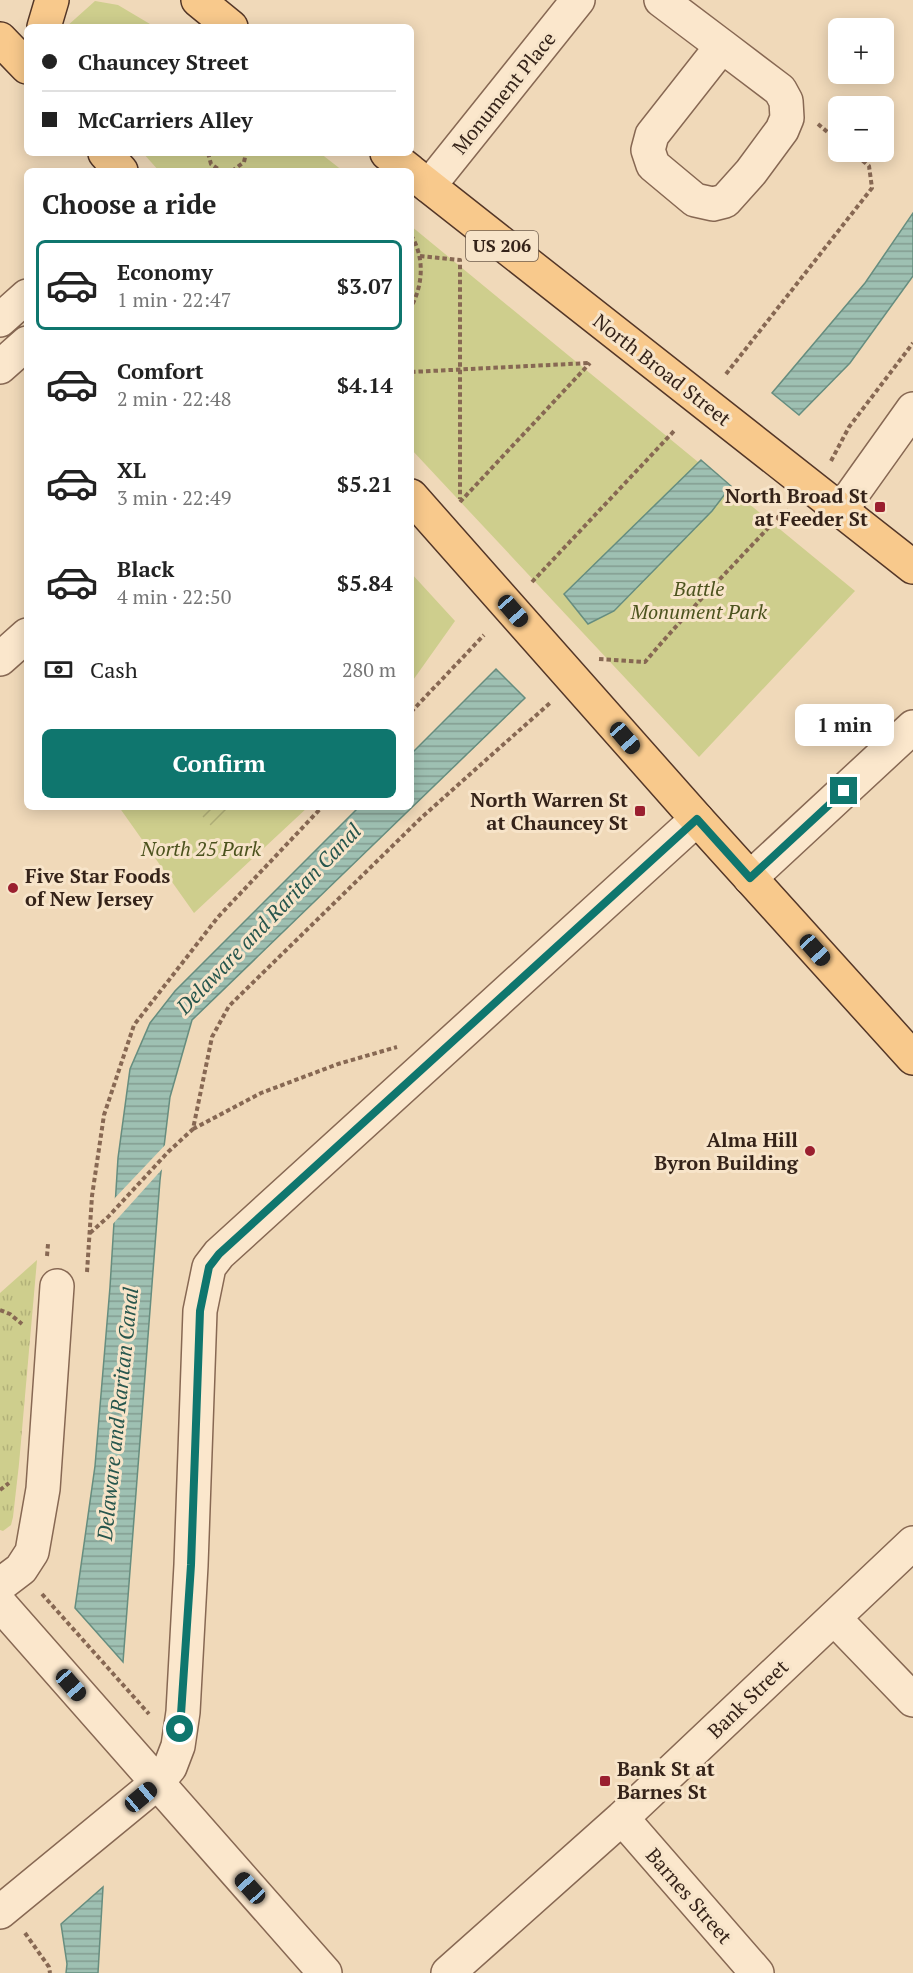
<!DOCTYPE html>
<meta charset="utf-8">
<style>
body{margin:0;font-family:"PT Serif",serif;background:#f2f2f2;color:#222;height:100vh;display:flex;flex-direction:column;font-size:22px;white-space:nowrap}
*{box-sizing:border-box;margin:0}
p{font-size:20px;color:#767676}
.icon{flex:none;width:33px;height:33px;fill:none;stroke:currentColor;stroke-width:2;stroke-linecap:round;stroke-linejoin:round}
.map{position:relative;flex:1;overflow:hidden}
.details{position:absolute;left:24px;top:168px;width:390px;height:642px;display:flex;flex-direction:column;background:#fff;border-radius:9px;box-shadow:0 3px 15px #0003}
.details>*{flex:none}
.banner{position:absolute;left:24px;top:24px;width:390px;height:132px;border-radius:9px;box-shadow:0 3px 15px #0003;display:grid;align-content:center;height:132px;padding:0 18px;background:#fff}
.controls{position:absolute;left:828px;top:18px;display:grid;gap:12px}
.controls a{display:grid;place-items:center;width:66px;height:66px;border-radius:9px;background:#fff;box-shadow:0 3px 15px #0003;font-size:30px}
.end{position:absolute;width:27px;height:27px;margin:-14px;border:8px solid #0f766e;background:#fff;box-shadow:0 0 0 3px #fff}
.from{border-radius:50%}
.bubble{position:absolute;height:42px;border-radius:9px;background:#fff;box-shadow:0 3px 15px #0003;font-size:20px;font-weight:800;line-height:42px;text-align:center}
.car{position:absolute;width:18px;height:36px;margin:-18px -9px;border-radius:8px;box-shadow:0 0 4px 2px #0007;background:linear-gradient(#222 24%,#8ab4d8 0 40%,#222 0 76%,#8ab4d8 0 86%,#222 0)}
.banner b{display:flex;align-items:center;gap:21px;height:57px;font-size:22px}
.banner b+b{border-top:2px solid #e0e0e0}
.banner i{width:15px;height:15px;background:#222}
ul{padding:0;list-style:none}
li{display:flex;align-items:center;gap:18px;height:90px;margin:0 12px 9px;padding:0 6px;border:3px solid transparent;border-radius:9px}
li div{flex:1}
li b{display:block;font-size:22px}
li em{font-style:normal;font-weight:800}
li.current{border-color:#0f766e}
li>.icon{width:54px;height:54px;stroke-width:1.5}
h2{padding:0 18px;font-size:27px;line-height:72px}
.pay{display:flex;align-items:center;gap:15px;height:66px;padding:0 18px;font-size:22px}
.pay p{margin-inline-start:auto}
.action{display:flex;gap:12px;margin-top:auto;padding:12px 18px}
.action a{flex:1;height:69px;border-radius:9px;background:#0f766e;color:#fff;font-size:24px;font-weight:800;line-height:69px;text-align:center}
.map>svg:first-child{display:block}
.grass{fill:url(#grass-tufts)}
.park{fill:#cece8d}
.garden{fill:url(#garden-furrows)}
.water{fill:url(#water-rules);stroke:#668d7f;stroke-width:1.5}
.pier{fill:#f0d9b9}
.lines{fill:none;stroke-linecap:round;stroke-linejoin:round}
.minor-casing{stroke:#876853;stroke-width:36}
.major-casing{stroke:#543728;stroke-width:36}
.path{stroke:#876853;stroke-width:4;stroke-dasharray:4.5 3;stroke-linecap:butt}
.minor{stroke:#fbe7cc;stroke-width:33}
.major{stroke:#f8c98c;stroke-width:33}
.route{stroke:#0f766e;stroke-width:8}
.poi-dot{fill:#9a1f2f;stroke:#f7e4c9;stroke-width:2}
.labels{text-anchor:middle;stroke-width:6;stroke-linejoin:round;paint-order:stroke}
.shield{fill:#f7e4c9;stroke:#6f5d4e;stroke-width:1.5}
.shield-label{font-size:18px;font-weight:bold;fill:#352319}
.street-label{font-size:20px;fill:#352319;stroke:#f7e4c9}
.poi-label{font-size:20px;font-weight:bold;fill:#352319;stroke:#f7e4c9;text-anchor:end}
.park-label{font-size:20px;font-style:italic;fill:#4c531e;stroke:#f7e4c9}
.water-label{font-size:21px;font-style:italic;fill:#27564d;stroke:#f7e4c9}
</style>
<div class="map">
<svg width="913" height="1973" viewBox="0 0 913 1973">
<defs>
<pattern id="grass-tufts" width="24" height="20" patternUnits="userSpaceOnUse" patternTransform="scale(1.5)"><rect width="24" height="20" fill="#cece8d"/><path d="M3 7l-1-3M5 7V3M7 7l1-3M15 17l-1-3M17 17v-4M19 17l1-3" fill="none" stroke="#b2b179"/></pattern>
<pattern id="garden-furrows" width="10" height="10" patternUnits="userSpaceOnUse" patternTransform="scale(1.5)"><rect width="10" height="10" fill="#cece8d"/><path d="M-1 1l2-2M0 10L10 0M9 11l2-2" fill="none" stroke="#b2b179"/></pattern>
<pattern id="water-rules" width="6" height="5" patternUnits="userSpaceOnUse" patternTransform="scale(1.5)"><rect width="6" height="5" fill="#9ec0b2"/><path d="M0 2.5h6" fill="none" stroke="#829c90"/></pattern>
</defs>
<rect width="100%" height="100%" fill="#f0d9b9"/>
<!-- grass -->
<path class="grass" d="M 37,1260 L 19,1464 L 13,1517 L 11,1525 L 3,1531 L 0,1530 L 0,1293 Z"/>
<!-- park -->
<path class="park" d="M 95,1 L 118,5 L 155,27 L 66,27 Z
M 143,153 L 320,153 L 343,171 L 159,171 Z
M 411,226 L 855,591 L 699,757 L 411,449 Z
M 411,573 L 455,621 L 411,683 Z
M 119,807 L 308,807 L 194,913 Z"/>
<!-- garden -->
<path class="garden" d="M 194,807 L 235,807 L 212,827 Z"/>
<!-- water -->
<path class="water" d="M 913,213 L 913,276 L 850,363 L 799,415 L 772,393 L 865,283 Z
M 701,460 L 731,486 L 712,511 L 614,611 L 588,624 L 564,594 Z
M 496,669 L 525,698 L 192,1020 L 170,1097 L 160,1180 L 123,1662 L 75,1608 L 95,1466 L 110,1287 L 118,1158 L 130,1069 L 150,1023 L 175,991 L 359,807 L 411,807 L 411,754 Z
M 103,1887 L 98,1973 L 66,1973 L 67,1964 L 61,1924 Z"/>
<!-- pier -->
<path class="pier" d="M 167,1143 L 165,1166 L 111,1226 L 112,1201 Z"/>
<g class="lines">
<defs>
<path id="minor" d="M 661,0 L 722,46
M 722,46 L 780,90 L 786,101 L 787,118 L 782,130 L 751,172 L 725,201 L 713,204 L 695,200 L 653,165 L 648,150 L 652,135 Z
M 429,186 L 578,0
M 0,320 L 27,296
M 0,367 L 27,343
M 841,510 L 913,409
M 0,659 L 27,635
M 750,878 L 913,727
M 0,1585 L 21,1569 L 32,1552 L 43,1489 L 57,1286
M 0,1604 L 325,1973
M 834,1618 L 913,1700
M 622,1818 L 757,1973
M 0,1912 L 157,1783 L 170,1767 L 178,1746 L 183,1712 L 191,1565 L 200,1311 L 209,1267 L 219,1254 L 697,819
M 448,1973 L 622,1818 L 913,1543"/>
<path id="major" d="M 198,0 L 231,27
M 44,27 L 52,0
M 0,39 L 27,67
M 105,153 L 121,171
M 387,153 L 410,171
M 411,172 L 913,567
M 411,496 L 697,819 L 913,1058"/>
</defs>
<!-- minor casing -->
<use href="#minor" class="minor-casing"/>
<!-- major casing -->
<use href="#major" class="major-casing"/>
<!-- path -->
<path class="path" d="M 818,124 L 838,141
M 208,153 L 211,164 L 221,171
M 232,171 L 244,162 L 246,153
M 411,235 C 425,258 423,285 411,307
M 420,256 L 460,260 L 460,499
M 411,372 L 589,363
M 726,374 L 872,188 L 869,166 L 852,152
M 831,461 L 849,427 L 913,343
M 460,502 L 590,363
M 532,582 L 675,430
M 599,659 L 645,662 C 688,611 735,564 781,514 L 788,510
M 411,712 L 484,635
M 193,1129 L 261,1093 L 338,1064 L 397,1047
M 90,1233 L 108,1217 L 168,1152 L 193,1129 L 212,1037 L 229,1006 L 421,818 L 551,702
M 47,1256 L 48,1244
M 87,1272 L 92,1196 L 104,1115 L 134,1025 L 218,917 L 322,807
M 0,1310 L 10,1314 L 22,1324
M 0,1490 L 9,1483
M 42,1594 L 149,1714
M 25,1933 L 49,1967 L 50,1973"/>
<!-- minor -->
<use href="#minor" class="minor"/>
<!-- major -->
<use href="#major" class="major"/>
</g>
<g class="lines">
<!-- route -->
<path class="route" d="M 180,1729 L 191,1565 L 200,1311 L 209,1267 L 219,1254 L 697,819 L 750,878 L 844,791"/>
</g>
<!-- markers -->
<g class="poi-dot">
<rect x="874" y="501" width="12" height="12" rx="3"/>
<rect x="634" y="805" width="12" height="12" rx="3"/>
<circle cx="13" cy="888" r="6"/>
<circle cx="810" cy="1151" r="6"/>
<rect x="599" y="1775" width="12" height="12" rx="3"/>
</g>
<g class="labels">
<!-- shield labels -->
<rect class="shield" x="466" y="231" width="72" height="30" rx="4.5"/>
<g class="shield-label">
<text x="502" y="252">US 206</text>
</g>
<!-- street labels -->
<g class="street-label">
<text transform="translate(504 93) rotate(-51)" y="7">Monument Place</text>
<text transform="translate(662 370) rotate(38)" y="7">North Broad Street</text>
<text transform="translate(748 1699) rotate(-44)" y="7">Bank Street</text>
<text transform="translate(689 1896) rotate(49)" y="7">Barnes Street</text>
</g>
<!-- poi labels -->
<g class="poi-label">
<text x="868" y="503">North Broad St<tspan x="868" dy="23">at Feeder St</tspan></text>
<text x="628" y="807">North Warren St<tspan x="628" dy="23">at Chauncey St</tspan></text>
<text x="25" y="883" text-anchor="start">Five Star Foods<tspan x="25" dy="23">of New Jersey</tspan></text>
<text x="798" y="1147">Alma Hill<tspan x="798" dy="23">Byron Building</tspan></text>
<text x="617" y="1776" text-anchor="start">Bank St at<tspan x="617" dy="23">Barnes St</tspan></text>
</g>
<!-- park labels -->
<g class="park-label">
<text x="699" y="596">Battle<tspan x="699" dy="23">Monument Park</tspan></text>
<text x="201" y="856">North 25 Park</text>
</g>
<!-- water labels -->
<g class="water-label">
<text transform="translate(269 919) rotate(-46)" y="7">Delaware and Raritan Canal</text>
<text transform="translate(118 1414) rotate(-84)" y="7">Delaware and Raritan Canal</text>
</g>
</g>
</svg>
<div class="controls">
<a>+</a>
<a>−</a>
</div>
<i class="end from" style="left:180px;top:1729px"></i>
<i class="end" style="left:844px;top:791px"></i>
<div class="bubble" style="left:795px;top:704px;width:99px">1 min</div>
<i class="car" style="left:513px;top:611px;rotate:139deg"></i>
<i class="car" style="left:625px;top:738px;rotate:139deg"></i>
<i class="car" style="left:815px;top:950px;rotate:138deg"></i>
<i class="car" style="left:71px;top:1685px;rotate:139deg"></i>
<i class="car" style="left:141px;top:1797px;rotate:50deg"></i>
<i class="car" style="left:250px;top:1888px;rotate:318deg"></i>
<div class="banner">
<b><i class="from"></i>Chauncey Street</b>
<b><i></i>McCarriers Alley</b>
</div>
<section class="details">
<h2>Choose a ride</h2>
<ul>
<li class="current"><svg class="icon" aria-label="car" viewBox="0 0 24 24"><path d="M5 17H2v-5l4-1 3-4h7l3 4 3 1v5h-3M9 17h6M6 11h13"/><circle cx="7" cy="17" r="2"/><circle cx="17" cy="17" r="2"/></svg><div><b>Economy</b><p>1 min · 22:47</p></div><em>$3.07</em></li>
<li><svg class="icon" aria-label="car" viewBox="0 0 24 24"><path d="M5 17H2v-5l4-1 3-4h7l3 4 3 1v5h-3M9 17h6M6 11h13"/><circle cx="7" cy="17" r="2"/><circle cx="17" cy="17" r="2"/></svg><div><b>Comfort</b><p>2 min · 22:48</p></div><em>$4.14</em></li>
<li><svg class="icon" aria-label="car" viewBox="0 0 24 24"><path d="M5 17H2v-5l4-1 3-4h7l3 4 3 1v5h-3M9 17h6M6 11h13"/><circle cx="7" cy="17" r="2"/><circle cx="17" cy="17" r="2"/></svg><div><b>XL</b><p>3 min · 22:49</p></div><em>$5.21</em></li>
<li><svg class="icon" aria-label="car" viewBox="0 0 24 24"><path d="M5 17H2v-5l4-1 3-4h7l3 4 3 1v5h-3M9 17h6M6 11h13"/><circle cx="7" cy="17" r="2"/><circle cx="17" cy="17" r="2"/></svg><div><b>Black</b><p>4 min · 22:50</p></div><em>$5.84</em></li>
</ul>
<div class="pay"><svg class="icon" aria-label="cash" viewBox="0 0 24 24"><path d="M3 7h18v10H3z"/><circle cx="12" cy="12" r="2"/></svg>Cash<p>280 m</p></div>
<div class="action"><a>Confirm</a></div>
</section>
</div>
